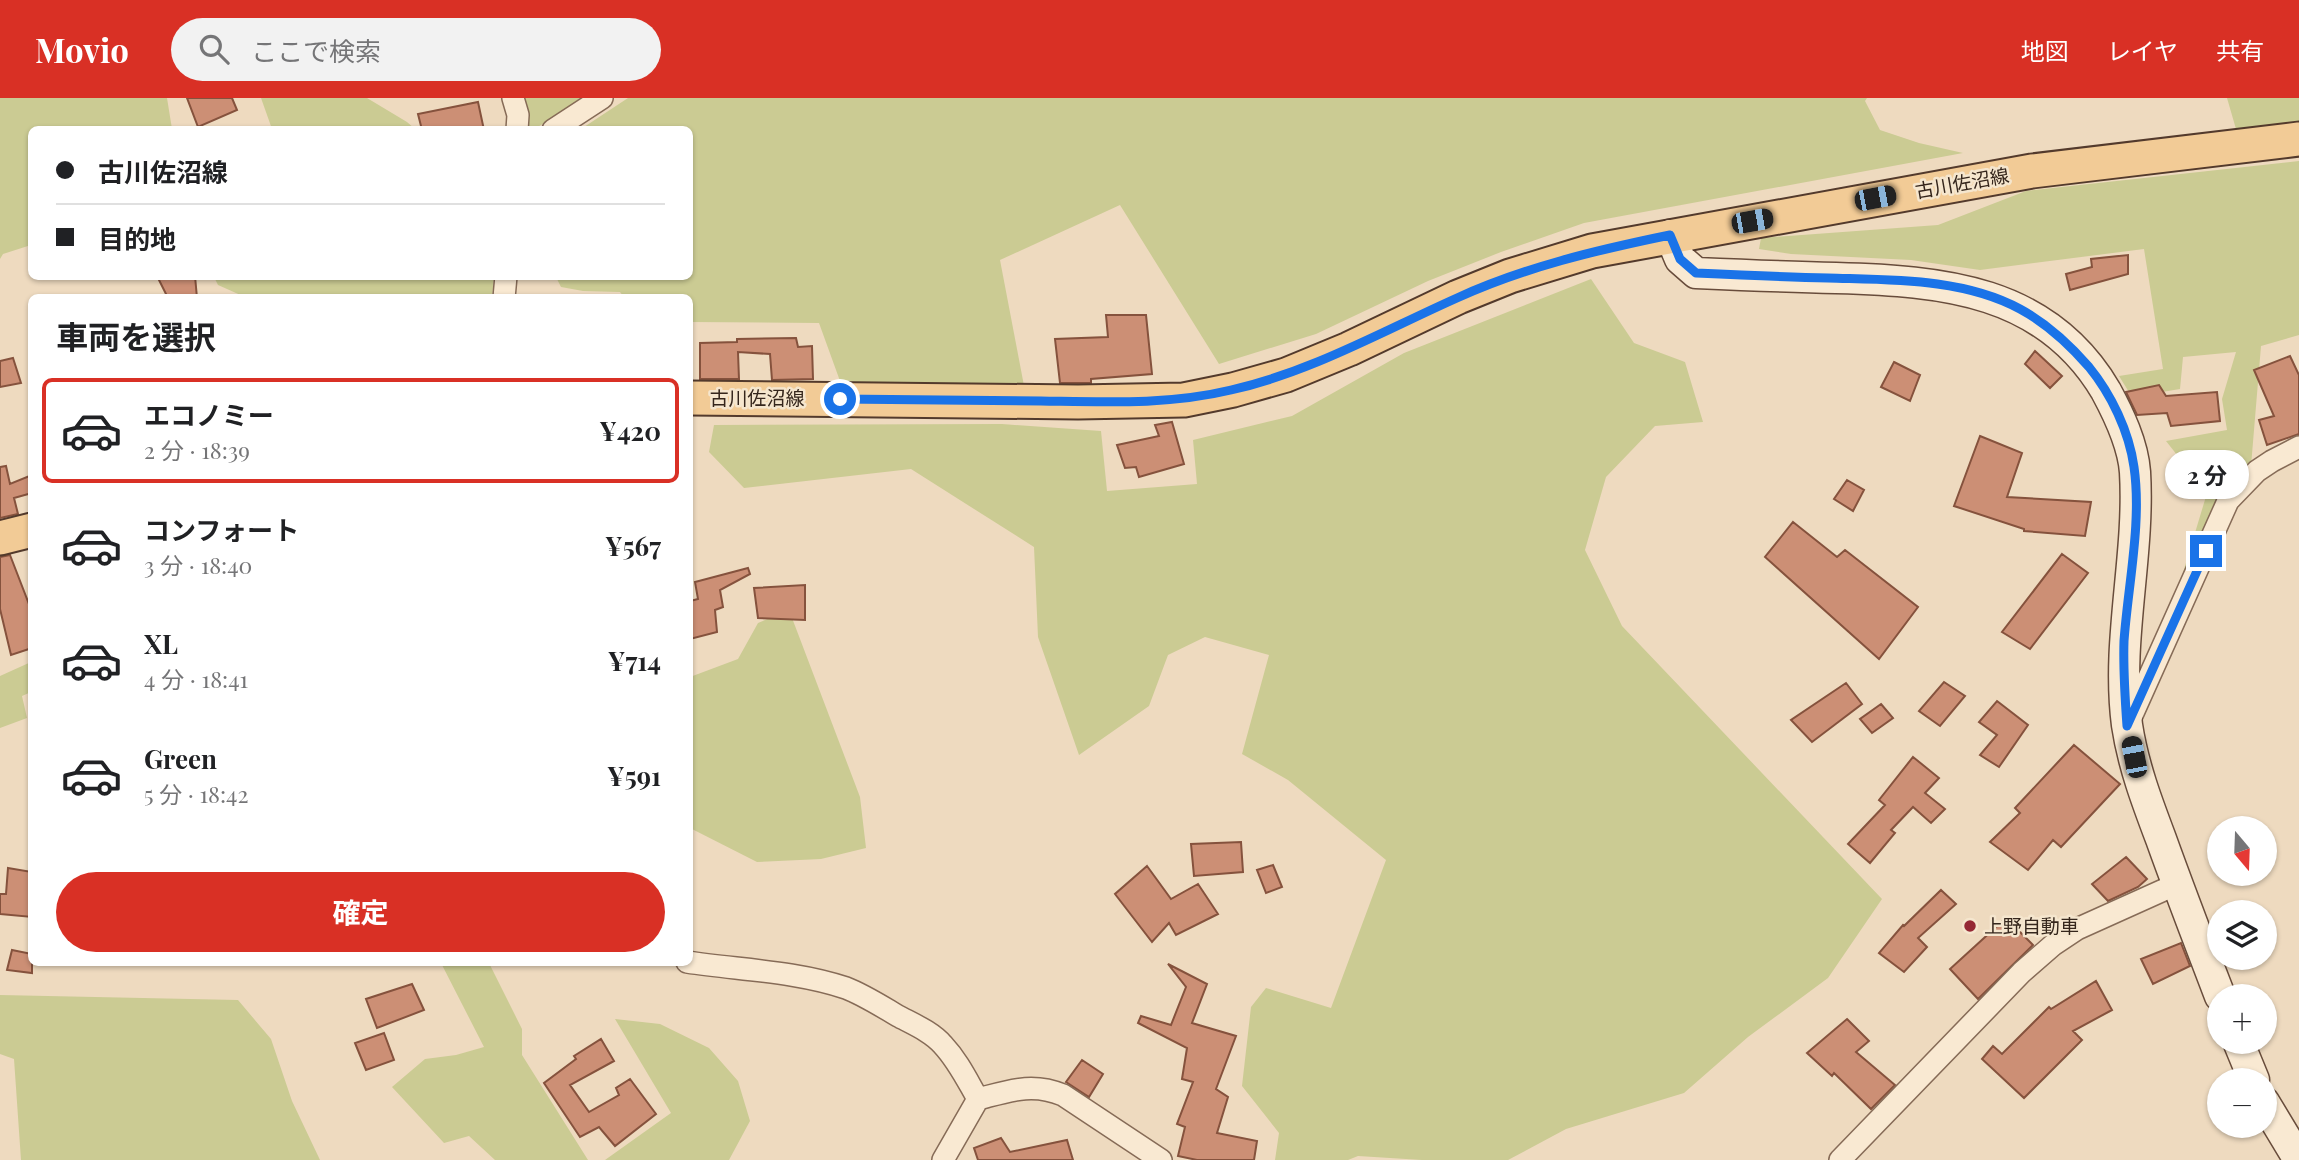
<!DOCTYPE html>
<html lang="ja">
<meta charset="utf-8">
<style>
body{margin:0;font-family:"Playfair Display","Noto Sans JP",serif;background:#f2f2f2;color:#202124;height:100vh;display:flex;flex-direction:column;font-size:26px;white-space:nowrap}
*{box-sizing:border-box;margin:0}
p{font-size:23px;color:#757577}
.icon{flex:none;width:38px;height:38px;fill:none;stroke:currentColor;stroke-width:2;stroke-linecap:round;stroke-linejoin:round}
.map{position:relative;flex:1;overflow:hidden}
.side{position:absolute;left:28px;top:196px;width:665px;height:672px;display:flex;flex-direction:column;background:#fff;border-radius:10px;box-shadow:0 2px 5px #0004}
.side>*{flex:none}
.banner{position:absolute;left:28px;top:28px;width:665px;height:154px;border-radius:10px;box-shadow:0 2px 5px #0004;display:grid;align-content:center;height:154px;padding:0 28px;background:#fff}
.needle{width:46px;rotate:161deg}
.controls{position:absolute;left:2207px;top:718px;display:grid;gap:14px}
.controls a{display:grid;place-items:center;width:70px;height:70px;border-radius:50%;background:#fff;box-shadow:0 2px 5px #0004;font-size:35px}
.end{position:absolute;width:32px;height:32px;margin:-16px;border:9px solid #1a73e8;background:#fff;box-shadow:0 0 0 4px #fff}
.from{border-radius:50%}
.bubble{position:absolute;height:49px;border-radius:24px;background:#fff;box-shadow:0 2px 5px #0004;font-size:23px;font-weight:700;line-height:49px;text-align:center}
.car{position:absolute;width:21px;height:42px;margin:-21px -10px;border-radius:9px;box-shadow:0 0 5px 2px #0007;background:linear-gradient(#222 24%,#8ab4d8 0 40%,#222 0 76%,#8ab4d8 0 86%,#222 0)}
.banner b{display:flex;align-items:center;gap:24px;height:66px;font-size:26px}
.banner b+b{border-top:2px solid #e0e0e0}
.banner i{width:18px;height:18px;background:#202124}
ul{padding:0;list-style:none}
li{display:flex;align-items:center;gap:21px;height:105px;margin:0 14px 10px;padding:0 14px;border:4px solid transparent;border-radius:10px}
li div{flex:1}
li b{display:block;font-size:26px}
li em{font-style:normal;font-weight:700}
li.on{border-color:#d93025}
li>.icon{width:63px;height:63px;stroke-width:1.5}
h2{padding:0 28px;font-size:32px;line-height:84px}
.button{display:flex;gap:14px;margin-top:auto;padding:14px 28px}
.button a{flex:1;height:80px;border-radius:42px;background:#d93025;color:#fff;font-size:28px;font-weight:700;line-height:80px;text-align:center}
header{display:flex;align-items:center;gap:42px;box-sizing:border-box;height:98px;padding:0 35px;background:#d93025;color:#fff}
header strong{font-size:33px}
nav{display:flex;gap:38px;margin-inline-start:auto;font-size:24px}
.search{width:490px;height:63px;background:#f2f2f2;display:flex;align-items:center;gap:18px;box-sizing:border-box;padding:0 24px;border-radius:38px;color:#757577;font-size:26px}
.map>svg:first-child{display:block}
.green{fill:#cbcb93}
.building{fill:#cc8f75;stroke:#85523d;stroke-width:2}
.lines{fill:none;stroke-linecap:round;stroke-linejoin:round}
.street-casing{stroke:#866b57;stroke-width:24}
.secondary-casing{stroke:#684c3b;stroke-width:33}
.primary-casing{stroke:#533a2c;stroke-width:37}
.street{stroke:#f9e9d2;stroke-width:21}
.secondary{stroke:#f9e9d2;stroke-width:30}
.primary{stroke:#f2cb96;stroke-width:33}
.route{stroke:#1a73e8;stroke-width:9}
.poi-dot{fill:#952834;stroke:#f5e6ce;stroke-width:2.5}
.labels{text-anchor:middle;stroke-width:5;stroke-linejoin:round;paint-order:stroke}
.street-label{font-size:19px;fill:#35261c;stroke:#f5e6ce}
.poi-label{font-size:19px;fill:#35261c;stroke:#f5e6ce;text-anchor:start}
</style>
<header>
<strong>Movio</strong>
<div class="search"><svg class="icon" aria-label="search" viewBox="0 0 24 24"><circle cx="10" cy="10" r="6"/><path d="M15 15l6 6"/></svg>ここで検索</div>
<nav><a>地図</a><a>レイヤ</a><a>共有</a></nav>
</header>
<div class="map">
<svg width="2299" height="1062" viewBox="0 0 2299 1062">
<rect width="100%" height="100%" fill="#eedabf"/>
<!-- green -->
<path class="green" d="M 0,0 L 167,0 L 172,31 L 32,32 L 31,147 L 3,156 L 0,161 Z
M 261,0 L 367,0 L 407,24 L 415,31 L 272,31 Z
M 523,0 L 584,0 L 533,32 L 529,31 Z
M 628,0 L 1867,0 L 1865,3 L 1880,32 L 1919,45 L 1963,55 L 1584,125 L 1501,154 L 1428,183 L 1316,236 L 1219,266 L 1120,107 L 1000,162 L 1025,293 L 840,283 L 819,225 L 690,224 L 690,200 L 624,199 L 620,194 L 583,193 L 561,189 L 556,179 L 690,178 L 690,32 L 581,31 Z
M 2227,0 L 2299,0 L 2299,26 L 2236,31 Z
M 2299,63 L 2299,237 L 2261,248 L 2251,368 L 2179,488 L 2207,395 L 2166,343 L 2227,332 L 2222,301 L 2236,254 L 2183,259 L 2180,291 L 2132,299 L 2119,278 L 2163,271 L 2144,151 L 1980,172 L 1911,162 L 1791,156 L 1759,151 L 1761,140 L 1938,127 L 2026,93 Z
M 214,179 L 494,179 L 492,200 L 245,199 L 218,187 Z
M 1591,181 L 1634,245 L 1685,264 L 1703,324 L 1655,328 L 1606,379 L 1585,452 L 1622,528 L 1882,801 L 1828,880 L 1748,939 L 1684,995 L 1566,1031 L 1508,1062 L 1422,1062 L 1358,1058 L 1348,1062 L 1275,1062 L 1279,1035 L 1242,988 L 1251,909 L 1266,890 L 1331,910 L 1386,762 L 1288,682 L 1242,656 L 1269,557 L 1205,539 L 1168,557 L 1149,608 L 1079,657 L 1038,539 L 1034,449 L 911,371 L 744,390 L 709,354 L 714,327 L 1002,326 L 1101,333 L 1107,393 L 1197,386 L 1193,342 L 1292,318 L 1404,255 Z
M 789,512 L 860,699 L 866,750 L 821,761 L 757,764 L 690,730 L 690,579 L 738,561 L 758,525 Z
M 31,564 L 31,594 L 22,598 L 27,620 L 0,630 L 0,578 Z
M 441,865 L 489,865 L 522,931 L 522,957 L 588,1062 L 495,1062 L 469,1038 L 444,1045 L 392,989 L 425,961 L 456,957 L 484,949 Z
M 0,897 L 238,902 L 271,941 L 292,1003 L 320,1062 L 21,1062 L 14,961 L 0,956 Z
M 615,921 L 660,926 L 709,950 L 738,983 L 750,1023 L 729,1062 L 605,1062 L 671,1015 Z"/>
<!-- building -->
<path class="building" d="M 187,0 L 232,0 L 237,12 L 198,29 Z
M 478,4 L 484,32 L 422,32 L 418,16 Z
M 2128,157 L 2128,176 L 2070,192 L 2066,176 L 2092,169 L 2091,161 Z
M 157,178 L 195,178 L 197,200 L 168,200 Z
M 1106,217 L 1146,217 L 1152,276 L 1091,281 L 1091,285 L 1060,285 L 1055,241 L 1108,239 Z
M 796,240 L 798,249 L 812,248 L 813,281 L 772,282 L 770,256 L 738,254 L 739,281 L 700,281 L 700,245 L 737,244 L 737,241 Z
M 2035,253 L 2062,278 L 2050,290 L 2025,266 Z
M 2290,258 L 2299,277 L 2299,336 L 2267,347 L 2259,322 L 2274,318 L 2254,272 Z
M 13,260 L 21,285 L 0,289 L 0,263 Z
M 1894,264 L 1920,277 L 1910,303 L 1881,289 Z
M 2159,287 L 2166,298 L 2217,294 L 2220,323 L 2171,328 L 2167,315 L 2137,317 L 2126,294 Z
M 1172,324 L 1184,366 L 1139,379 L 1136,369 L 1125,370 L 1117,347 L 1159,338 L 1155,327 Z
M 1980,338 L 2022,355 L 2007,399 L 2091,404 L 2085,438 L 2024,433 L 2024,431 L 1954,408 Z
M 6,368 L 10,386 L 32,377 L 32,395 L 14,400 L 18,416 L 0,420 L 0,369 Z
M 1847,382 L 1864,392 L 1853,413 L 1834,401 Z
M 1793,424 L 1837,459 L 1845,452 L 1918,509 L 1879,561 L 1765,459 Z
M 2062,456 L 2088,475 L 2030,551 L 2002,534 Z
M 10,457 L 32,514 L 32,550 L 11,557 L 0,511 L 0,459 Z
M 748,470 L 750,476 L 720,492 L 723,509 L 715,512 L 717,534 L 690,541 L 690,503 L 698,501 L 695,484 Z
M 805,487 L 805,522 L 758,520 L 754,490 Z
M 1944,584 L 1965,598 L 1940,628 L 1919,613 Z
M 1846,585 L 1862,606 L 1812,644 L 1791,622 Z
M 1997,603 L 2028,627 L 1999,669 L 1980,657 L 1997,637 L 1979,624 Z
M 1881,606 L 1893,620 L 1872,635 L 1860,621 Z
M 2074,647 L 2120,686 L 2061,749 L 2053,742 L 2028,772 L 1990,744 L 2020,715 L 2015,710 Z
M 1913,659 L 1939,680 L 1925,695 L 1945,711 L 1931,725 L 1913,709 L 1891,732 L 1895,735 L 1870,765 L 1848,746 L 1885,707 L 1879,702 Z
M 1241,744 L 1243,774 L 1194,778 L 1191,746 Z
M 2126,759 L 2147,781 L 2138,789 L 2108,803 L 2092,786 Z
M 1273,767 L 1282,789 L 1266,795 L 1257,772 Z
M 1147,768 L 1171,801 L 1198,786 L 1218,816 L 1176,837 L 1169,825 L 1152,844 L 1115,796 Z
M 8,770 L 32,774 L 32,819 L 0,816 L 0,796 L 6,796 Z
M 1941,792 L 1956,806 L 1918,840 L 1927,849 L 1904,874 L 1879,855 L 1903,827 L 1904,828 Z
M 2006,820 L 2033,847 L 1978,901 L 1950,871 Z
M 2181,845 L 2190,868 L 2153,886 L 2141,861 Z
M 12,852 L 32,856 L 32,875 L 7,872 Z
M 1168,866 L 1207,886 L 1192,925 L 1236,938 L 1216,991 L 1228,999 L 1217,1035 L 1257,1043 L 1254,1062 L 1197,1062 L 1178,1058 L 1185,1029 L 1177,1026 L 1193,984 L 1182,981 L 1187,950 L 1138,925 L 1141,918 L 1171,927 L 1186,889 Z
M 2096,883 L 2112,912 L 2073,933 L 2082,942 L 2024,1000 L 1982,961 L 1993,948 L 2002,956 L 2049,909 L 2051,911 Z
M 412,886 L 424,912 L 377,930 L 366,901 Z
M 1847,921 L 1869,943 L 1856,954 L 1895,987 L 1871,1011 L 1834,975 L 1832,978 L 1807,955 Z
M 384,935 L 394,962 L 366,972 L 355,945 Z
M 601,941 L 614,963 L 570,987 L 589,1014 L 619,997 L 616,990 L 630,981 L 656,1016 L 615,1048 L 599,1029 L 580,1039 L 544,985 L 576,961 L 574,958 Z
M 1082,962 L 1103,976 L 1089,999 L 1066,984 Z
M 1001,1040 L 1010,1054 L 1067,1042 L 1073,1062 L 978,1062 L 974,1050 Z"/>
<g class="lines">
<defs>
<path id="street" d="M 513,0 L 518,17 L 517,32
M 553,32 L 602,0
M 504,200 L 506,178
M 2128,626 L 2228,403 L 2257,373 L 2272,363 L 2299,349
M 687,864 C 740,872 795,873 846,890 C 864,897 881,908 898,918 C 913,926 932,934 943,947 C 958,963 967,982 978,1001
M 943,1062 L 978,1001 C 1009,993 1032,984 1063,997 L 1161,1062
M 1840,1062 L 2022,874 L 2053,847 L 2077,831 L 2177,786"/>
<path id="secondary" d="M 1670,137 L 1680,161 L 1696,175 C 1742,177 1789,179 1836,180 C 1942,183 2046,191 2106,293 C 2119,317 2133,346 2135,374 C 2140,459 2116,542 2127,627 C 2133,667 2147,704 2161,741 C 2180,794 2200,846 2220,898
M 2238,943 L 2254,982
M 2264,1004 L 2299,1062"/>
<path id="primary" d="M 690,300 L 1078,304 L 1184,302 L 1233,292 L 1286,277 L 1349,251 L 1458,199 L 1510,178 L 1592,153 L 2032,73 L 2299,41
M 0,440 L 32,432"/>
</defs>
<!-- street casing -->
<use href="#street" class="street-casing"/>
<!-- secondary casing -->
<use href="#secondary" class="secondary-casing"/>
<!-- primary casing -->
<use href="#primary" class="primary-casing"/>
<!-- street -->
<use href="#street" class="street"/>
<!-- secondary -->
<use href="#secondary" class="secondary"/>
<!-- primary -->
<use href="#primary" class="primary"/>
</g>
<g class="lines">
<!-- route -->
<path class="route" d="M 840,301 C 907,302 974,302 1041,303 C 1106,304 1169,307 1231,292 C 1311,274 1383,233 1457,200 C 1525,169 1597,152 1670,137 L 1680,161 L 1696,175 C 1740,177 1784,179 1828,180 C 1891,182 1963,180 2020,211 C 2046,225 2069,246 2089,269 C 2111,296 2129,333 2134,369 C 2142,424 2128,487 2124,543 C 2123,572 2125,600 2127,628 L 2206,453"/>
</g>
<!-- markers -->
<circle class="poi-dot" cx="1970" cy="828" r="7"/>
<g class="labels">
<!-- street labels -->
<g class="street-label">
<text transform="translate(1962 85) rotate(-10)" y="7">古川佐沼線</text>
<text x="757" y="307">古川佐沼線</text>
</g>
<!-- poi labels -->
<g class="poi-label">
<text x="1984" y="835">上野自動車</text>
</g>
</g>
</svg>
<div class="controls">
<a><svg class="needle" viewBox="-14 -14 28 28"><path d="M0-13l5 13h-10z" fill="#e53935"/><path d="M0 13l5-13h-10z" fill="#757577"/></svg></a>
<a><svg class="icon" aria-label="layers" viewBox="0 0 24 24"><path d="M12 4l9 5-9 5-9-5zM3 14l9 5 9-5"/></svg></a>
<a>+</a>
<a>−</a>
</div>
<i class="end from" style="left:840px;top:301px"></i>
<i class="end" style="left:2206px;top:453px"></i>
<div class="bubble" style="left:2165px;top:352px;width:84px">2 分</div>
<i class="car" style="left:1875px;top:100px;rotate:79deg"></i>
<i class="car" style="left:1752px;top:123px;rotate:80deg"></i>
<i class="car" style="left:2134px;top:659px;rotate:349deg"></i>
<div class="banner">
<b><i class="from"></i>古川佐沼線</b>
<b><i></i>目的地</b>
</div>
<section class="side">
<h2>車両を選択</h2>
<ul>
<li class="on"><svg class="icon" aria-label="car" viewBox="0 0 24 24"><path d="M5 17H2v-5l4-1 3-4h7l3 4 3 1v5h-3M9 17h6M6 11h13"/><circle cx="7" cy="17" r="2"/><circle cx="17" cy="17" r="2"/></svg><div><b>エコノミー</b><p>2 分 · 18:39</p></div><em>¥420</em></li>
<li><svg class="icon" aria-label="car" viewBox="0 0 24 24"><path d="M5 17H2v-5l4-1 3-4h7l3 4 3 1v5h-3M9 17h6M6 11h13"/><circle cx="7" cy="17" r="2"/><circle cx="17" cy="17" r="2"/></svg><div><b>コンフォート</b><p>3 分 · 18:40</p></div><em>¥567</em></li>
<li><svg class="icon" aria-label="car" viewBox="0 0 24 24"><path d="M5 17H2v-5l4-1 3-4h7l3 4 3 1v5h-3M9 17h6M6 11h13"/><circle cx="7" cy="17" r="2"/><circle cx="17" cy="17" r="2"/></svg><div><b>XL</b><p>4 分 · 18:41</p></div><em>¥714</em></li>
<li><svg class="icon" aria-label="car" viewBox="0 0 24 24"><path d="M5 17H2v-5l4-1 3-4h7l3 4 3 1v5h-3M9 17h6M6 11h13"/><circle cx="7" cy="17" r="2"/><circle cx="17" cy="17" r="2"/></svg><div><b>Green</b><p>5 分 · 18:42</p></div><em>¥591</em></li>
</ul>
<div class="button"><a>確定</a></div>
</section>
</div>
